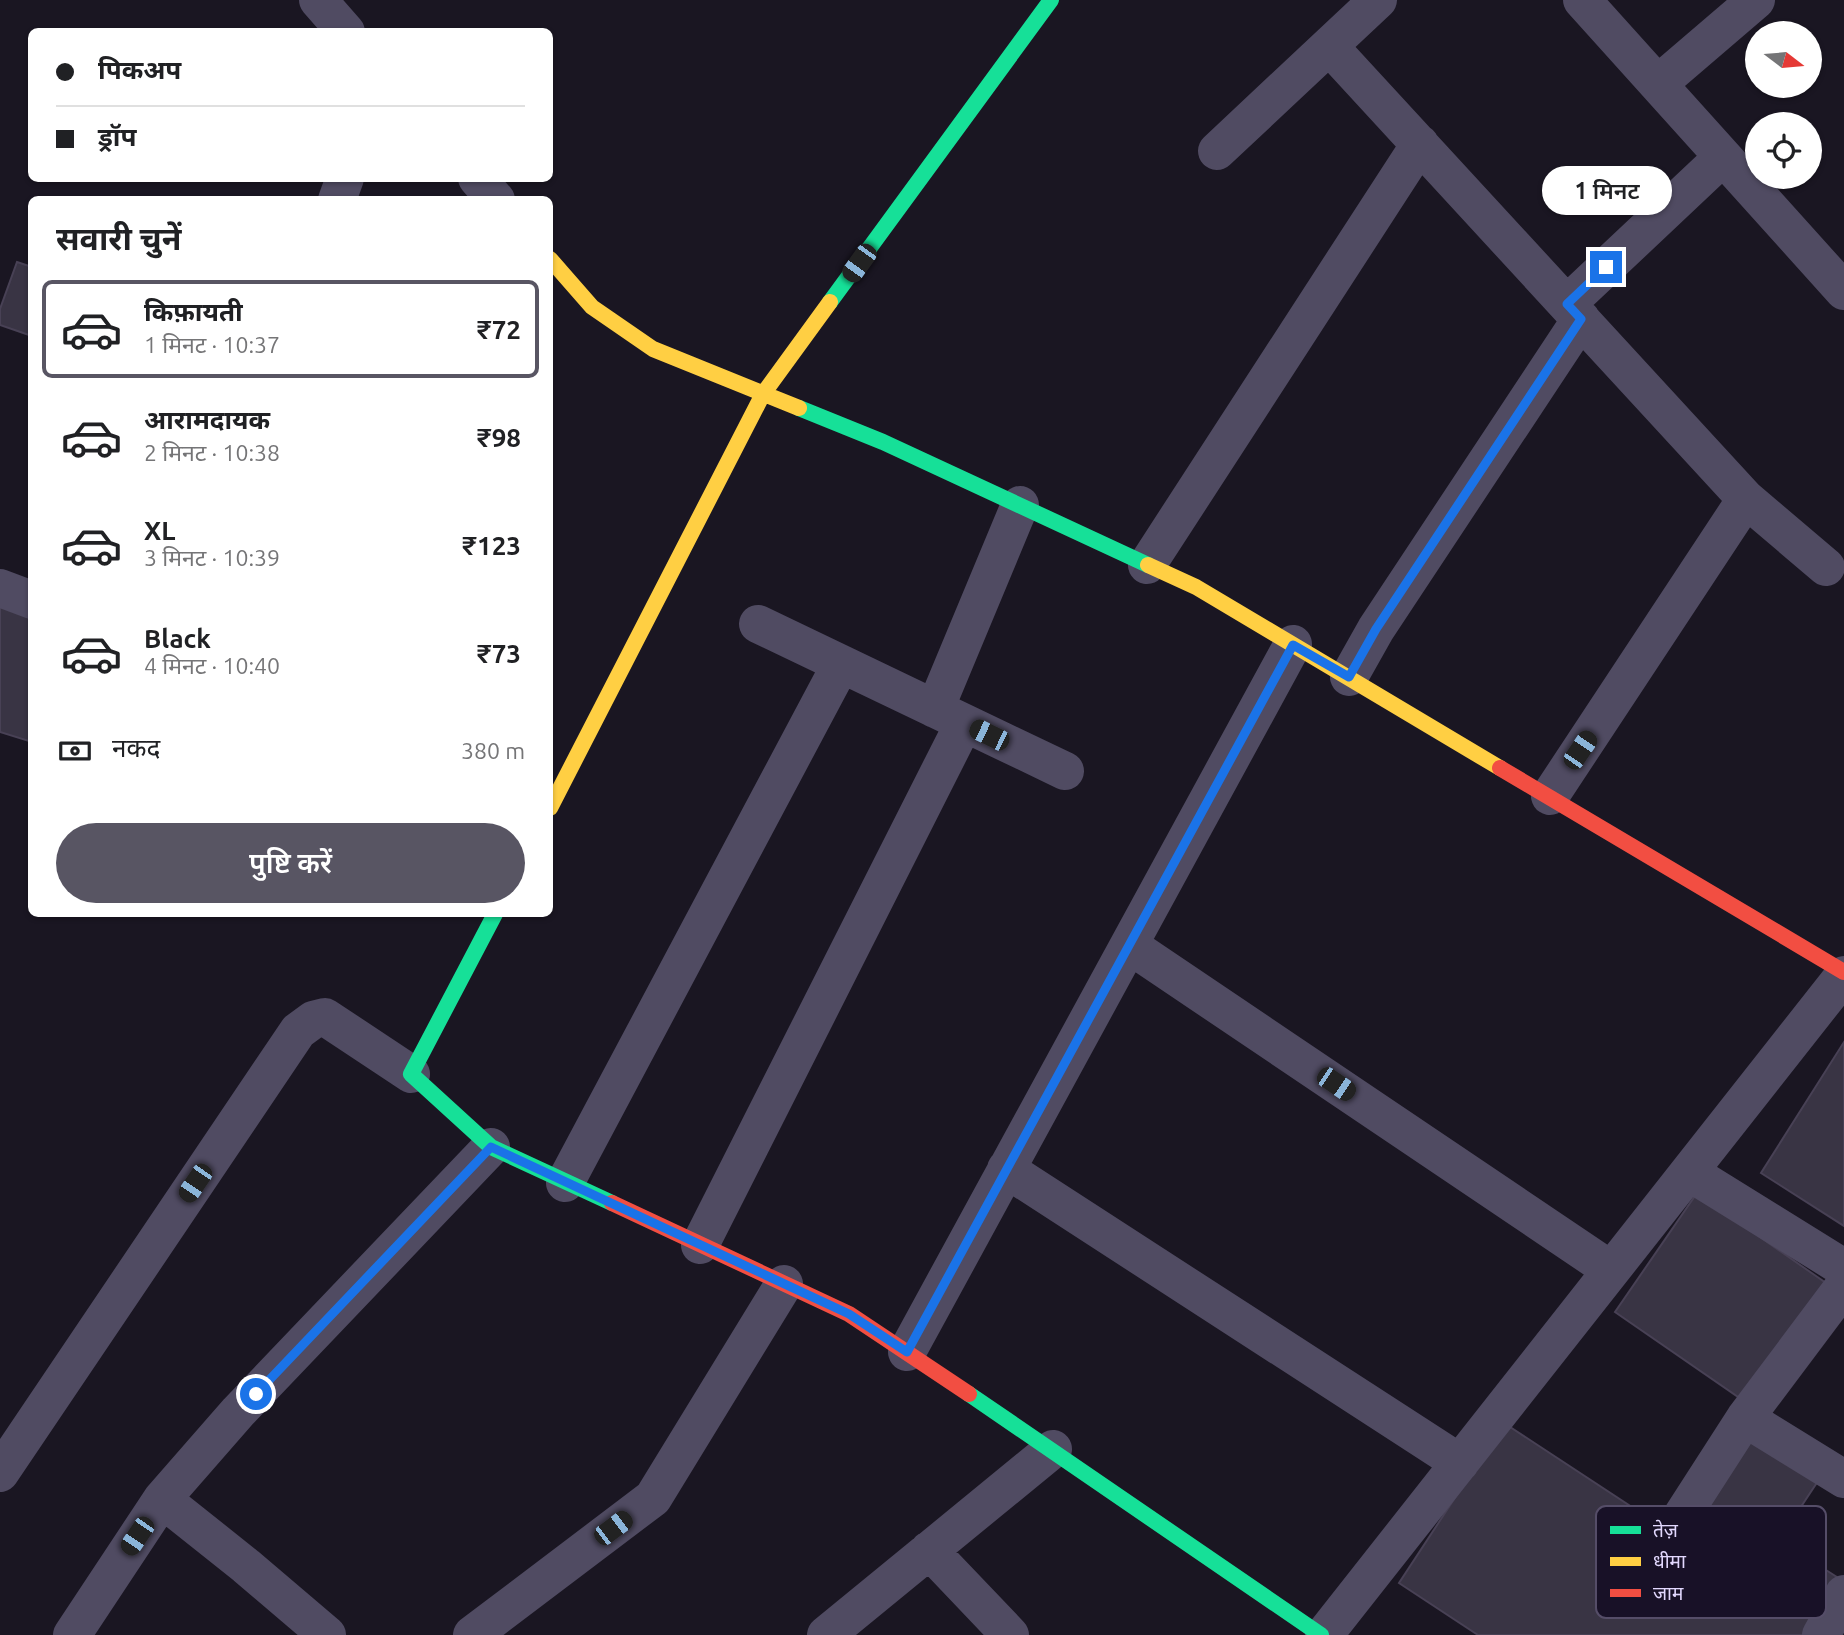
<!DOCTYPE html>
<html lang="hi">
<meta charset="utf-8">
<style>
body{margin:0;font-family:Ubuntu,"Noto Sans Devanagari",sans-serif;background:#f2f2f2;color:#202124;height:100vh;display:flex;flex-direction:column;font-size:26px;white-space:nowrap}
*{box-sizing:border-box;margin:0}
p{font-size:23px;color:#757577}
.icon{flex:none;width:38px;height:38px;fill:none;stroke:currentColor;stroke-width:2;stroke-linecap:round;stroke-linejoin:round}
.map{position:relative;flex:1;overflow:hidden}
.details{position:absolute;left:28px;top:196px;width:525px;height:721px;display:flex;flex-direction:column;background:#fff;border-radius:10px;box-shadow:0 2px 5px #0004}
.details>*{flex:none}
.guide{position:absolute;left:28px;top:28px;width:525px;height:154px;border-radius:10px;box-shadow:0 2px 5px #0004;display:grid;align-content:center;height:154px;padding:0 28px;background:#fff}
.needle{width:46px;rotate:106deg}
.buttons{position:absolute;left:1745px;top:21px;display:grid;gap:14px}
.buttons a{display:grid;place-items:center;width:77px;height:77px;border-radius:50%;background:#fff;box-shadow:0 2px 5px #0004;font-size:35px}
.end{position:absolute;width:32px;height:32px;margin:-16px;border:9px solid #1a73e8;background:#fff;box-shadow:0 0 0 4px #fff}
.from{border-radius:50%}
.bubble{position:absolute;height:49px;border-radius:24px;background:#fff;box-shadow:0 2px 5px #0004;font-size:23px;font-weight:600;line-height:49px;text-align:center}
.car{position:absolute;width:21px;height:42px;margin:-21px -10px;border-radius:9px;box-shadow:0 0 5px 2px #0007;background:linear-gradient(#222 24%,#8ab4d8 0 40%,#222 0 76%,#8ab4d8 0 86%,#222 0)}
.guide b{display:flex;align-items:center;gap:24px;height:66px;font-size:26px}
.guide b+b{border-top:2px solid #e0e0e0}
.guide i{width:18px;height:18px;background:#202124}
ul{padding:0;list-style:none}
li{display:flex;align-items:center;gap:21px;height:98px;margin:0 14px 10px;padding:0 14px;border:4px solid transparent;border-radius:10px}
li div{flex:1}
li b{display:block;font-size:26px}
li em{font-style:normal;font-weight:600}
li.active{border-color:#585563}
li>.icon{width:63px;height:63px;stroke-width:1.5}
h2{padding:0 28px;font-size:32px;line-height:84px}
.pay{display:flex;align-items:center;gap:18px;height:77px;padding:0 28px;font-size:26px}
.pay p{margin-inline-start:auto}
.action{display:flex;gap:14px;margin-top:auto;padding:14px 28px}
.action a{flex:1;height:80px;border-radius:42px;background:#585563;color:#fff;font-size:28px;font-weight:600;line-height:80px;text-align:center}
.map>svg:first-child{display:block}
.building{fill:#393444;stroke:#484155;stroke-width:2}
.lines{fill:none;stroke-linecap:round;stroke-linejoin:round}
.street{stroke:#504b62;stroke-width:38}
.fast{stroke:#16e098;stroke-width:16}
.slow{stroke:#ffcf43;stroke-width:16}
.jam{stroke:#f24e42;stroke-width:16}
.route{stroke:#1a73e8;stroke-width:9}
.key{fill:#181127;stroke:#554d68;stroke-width:2}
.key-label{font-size:19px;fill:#e2d8fe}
</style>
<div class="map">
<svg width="1844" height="1635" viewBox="0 0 1844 1635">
<rect width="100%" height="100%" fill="#1a1622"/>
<!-- building -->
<path class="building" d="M 17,262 L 32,267 L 32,336 L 0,325 L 0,309 Z
M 0,605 L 32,615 L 32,742 L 0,732 Z
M 1844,1042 L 1844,1226 L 1761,1173 Z
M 1697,1193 L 1826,1283 L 1744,1401 L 1615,1312 Z
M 1504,1423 L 1682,1540 L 1750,1436 L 1818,1481 L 1779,1540 L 1840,1579 L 1803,1635 L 1478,1635 L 1399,1583 Z"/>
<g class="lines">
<!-- street -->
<path class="street" d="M 318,0 L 346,32
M 1582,0 L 1844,291
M 1329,46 L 1746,499 L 1826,567
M 1658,84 L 1756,0
M 1217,151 L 1378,0
M 477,178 L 496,200
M 337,200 L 345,178
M 1567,304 L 1723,157
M 1147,565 L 1420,144
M 0,588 L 32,600
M 758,624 L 1065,771
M 1349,677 L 1376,629 L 1581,319
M 935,709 L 1020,505
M 1550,796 L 1746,499
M 1129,945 L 1611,1270
M 1006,1169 L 1460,1463
M 1689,1172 L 1844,1268
M 565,1183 L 841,664
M 700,1245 L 964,723
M 907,1352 L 1293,644
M 1745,1418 L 1844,1479
M 0,1473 L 298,1031 L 313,1020 L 325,1017 L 411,1074
M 162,1499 L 246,1566 L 327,1635
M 1678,1522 L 1745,1418 L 1844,1286
M 929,1550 L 1010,1635
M 72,1635 L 162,1499 L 238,1412 L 491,1147
M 472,1635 L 653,1498 L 784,1284
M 826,1635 L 1053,1449
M 1324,1635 L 1844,975
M 1821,1635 L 1844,1594"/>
<!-- fast -->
<path class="fast" d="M 830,302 L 1051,0
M 799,408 L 883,442 L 1148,565
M 495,914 L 411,1074 L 491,1147 L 612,1203
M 969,1394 L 1321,1635"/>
<!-- slow -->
<path class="slow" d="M 550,259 L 592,307 L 653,349 L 799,408
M 1148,565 L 1196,587 L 1500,768
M 550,808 L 763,394 L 830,302"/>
<!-- jam -->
<path class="jam" d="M 1500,768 L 1844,972
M 612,1203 L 849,1314 L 969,1394"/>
</g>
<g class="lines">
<!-- route -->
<path class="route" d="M 256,1394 L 491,1147 L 849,1314 L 907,1352 L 1293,645 L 1349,677 L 1376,629 L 1581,319 L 1567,304 L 1606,267"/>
</g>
<!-- legend -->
<rect x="1596" y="1506" width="230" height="112" rx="10" class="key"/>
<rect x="1610" y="1526" width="31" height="8" fill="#16e098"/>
<rect x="1610" y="1557" width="31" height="9" fill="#ffcf43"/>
<rect x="1610" y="1589" width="31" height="8" fill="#f24e42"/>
<g class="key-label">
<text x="1653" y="1537">तेज़</text>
<text x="1653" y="1568">धीमा</text>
<text x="1653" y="1600">जाम</text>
</g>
</svg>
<div class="buttons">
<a><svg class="needle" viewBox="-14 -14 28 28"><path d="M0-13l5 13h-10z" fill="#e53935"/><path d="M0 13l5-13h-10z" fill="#757577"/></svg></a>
<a><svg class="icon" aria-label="locate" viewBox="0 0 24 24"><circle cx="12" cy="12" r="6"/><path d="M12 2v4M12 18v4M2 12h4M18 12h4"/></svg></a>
</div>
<i class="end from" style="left:256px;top:1394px"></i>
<i class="end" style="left:1606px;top:267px"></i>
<div class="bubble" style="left:1542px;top:166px;width:130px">1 मिनट</div>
<i class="car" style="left:859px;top:263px;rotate:216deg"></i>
<i class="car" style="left:989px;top:735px;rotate:296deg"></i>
<i class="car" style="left:1580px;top:750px;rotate:34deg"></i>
<i class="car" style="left:1336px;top:1084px;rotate:124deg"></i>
<i class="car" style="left:195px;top:1183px;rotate:214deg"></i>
<i class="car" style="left:613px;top:1528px;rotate:53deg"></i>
<i class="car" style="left:137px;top:1536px;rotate:214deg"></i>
<div class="guide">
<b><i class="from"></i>पिकअप</b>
<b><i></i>ड्रॉप</b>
</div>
<section class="details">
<h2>सवारी चुनें</h2>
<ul>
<li class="active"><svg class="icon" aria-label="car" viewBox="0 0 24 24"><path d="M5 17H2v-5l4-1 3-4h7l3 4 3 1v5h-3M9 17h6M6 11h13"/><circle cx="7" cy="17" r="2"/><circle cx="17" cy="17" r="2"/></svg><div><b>किफ़ायती</b><p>1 मिनट · 10:37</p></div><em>₹72</em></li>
<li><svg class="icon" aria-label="car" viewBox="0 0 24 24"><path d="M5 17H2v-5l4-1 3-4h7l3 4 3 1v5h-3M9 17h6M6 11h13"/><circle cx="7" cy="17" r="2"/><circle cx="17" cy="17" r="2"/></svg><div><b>आरामदायक</b><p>2 मिनट · 10:38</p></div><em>₹98</em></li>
<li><svg class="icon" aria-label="car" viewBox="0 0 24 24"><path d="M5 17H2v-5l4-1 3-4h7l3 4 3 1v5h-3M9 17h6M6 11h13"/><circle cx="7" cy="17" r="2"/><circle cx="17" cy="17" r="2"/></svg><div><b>XL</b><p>3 मिनट · 10:39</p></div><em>₹123</em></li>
<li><svg class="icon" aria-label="car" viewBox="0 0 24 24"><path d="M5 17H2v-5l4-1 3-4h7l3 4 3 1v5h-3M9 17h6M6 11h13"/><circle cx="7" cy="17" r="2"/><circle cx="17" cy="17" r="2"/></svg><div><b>Black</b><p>4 मिनट · 10:40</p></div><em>₹73</em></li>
</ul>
<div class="pay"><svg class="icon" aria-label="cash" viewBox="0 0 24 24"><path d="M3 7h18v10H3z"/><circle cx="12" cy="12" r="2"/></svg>नकद<p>380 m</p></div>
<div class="action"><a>पुष्टि करें</a></div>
</section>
</div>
